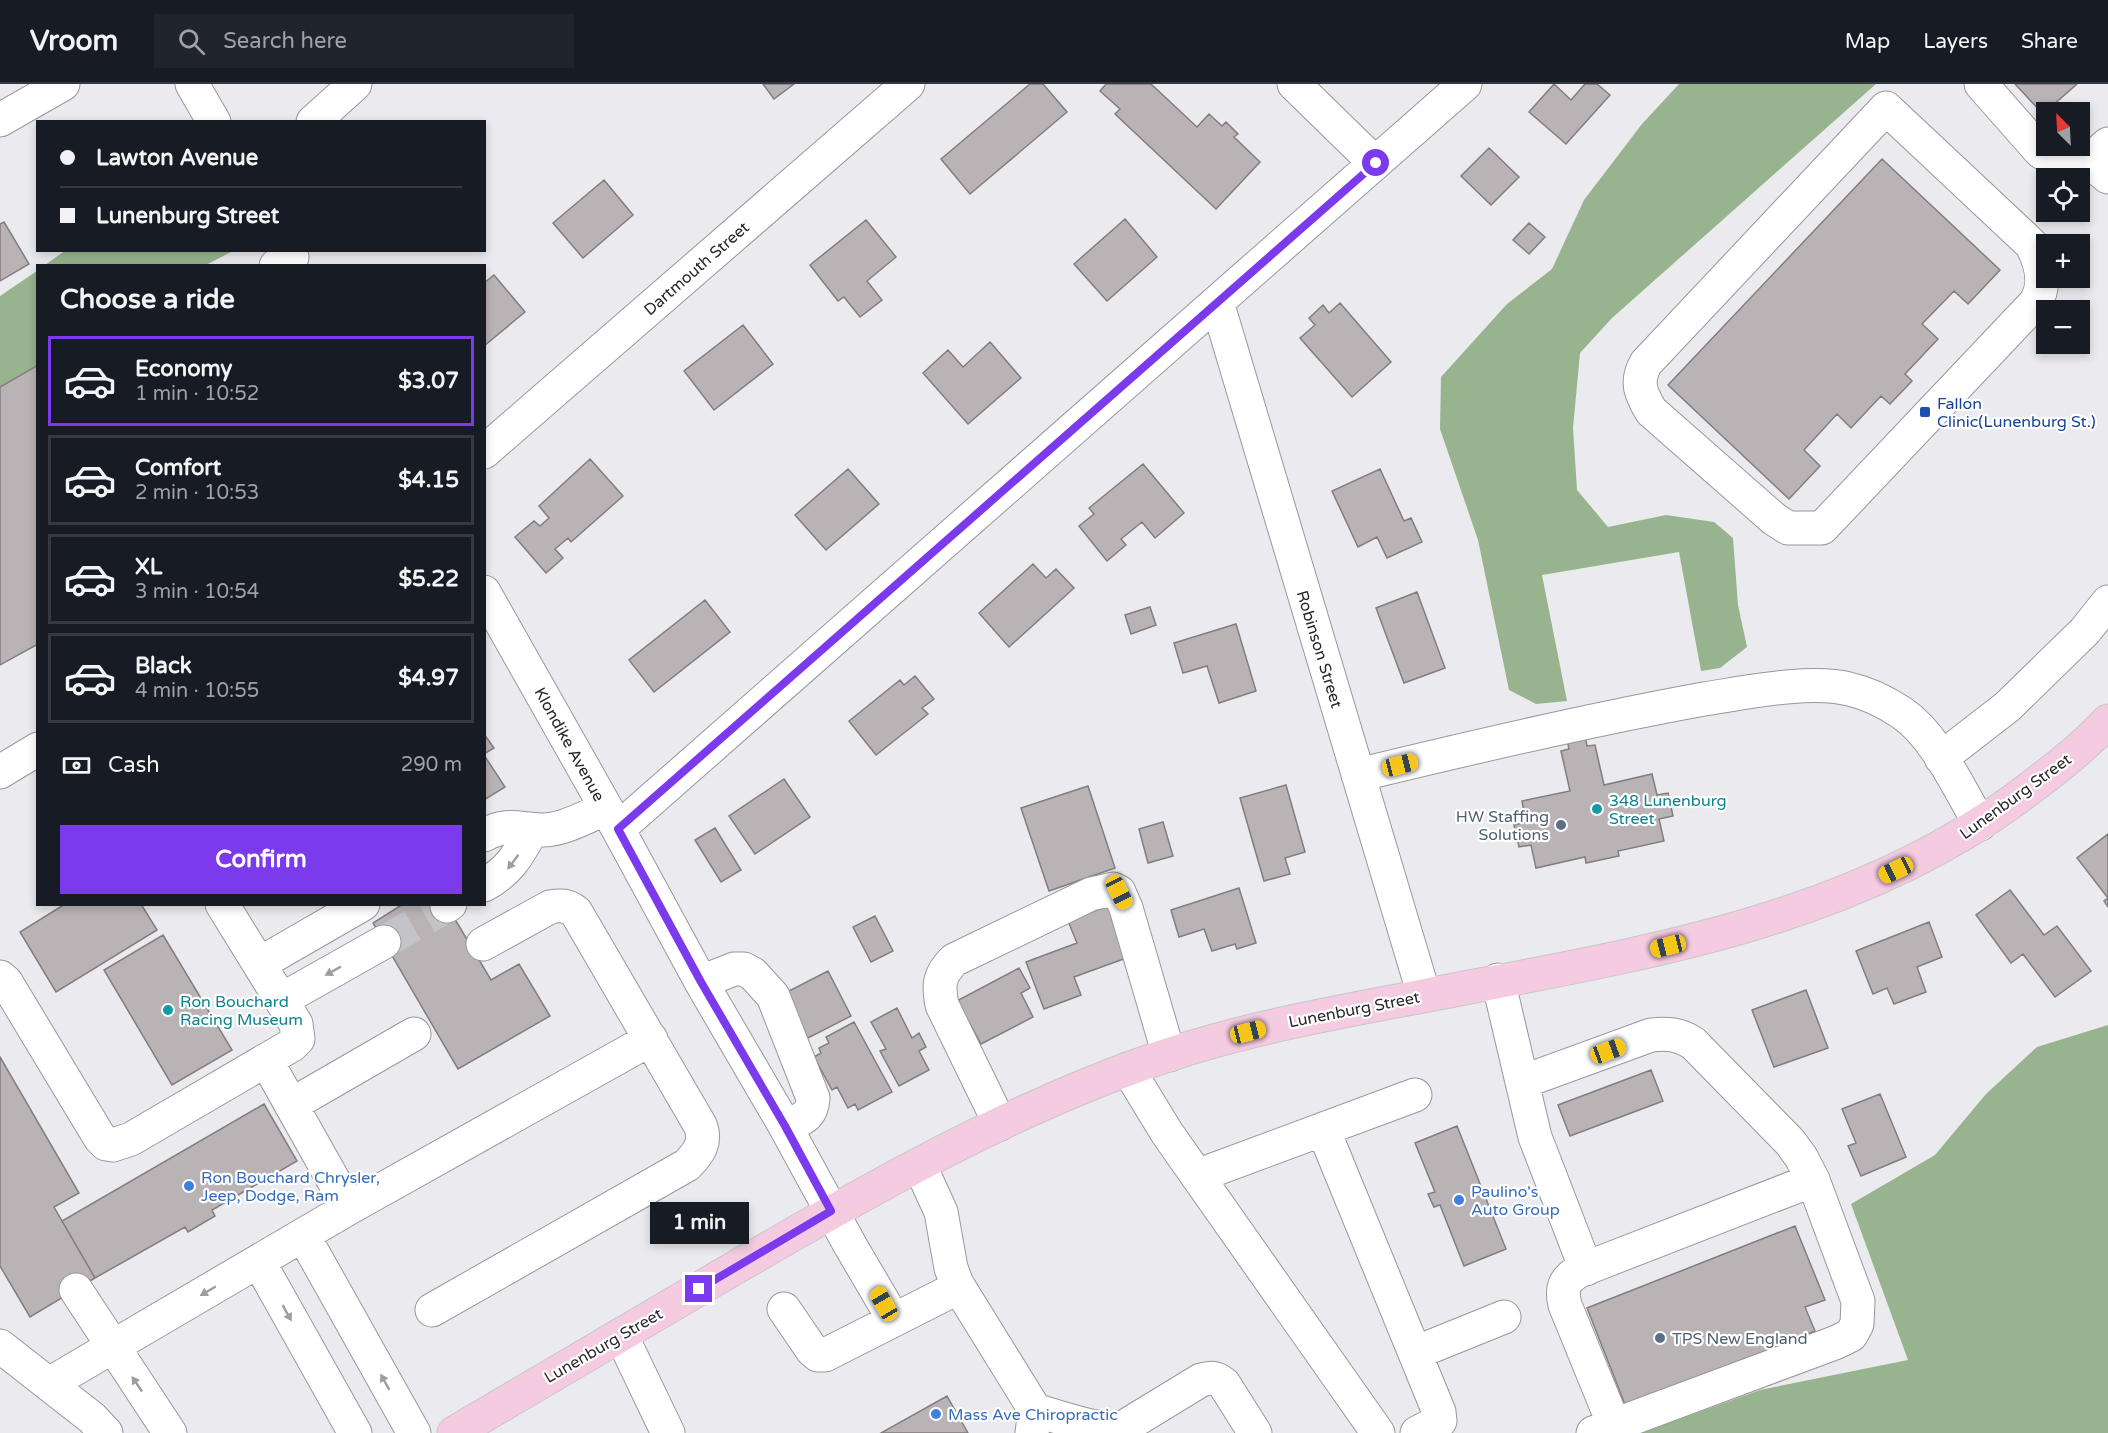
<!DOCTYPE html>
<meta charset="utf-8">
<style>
body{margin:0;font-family:"Varela Round",sans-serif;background:#20242c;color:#f1f3f6;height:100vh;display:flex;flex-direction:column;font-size:22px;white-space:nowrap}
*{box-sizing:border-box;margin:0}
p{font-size:20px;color:#9ea1a6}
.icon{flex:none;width:33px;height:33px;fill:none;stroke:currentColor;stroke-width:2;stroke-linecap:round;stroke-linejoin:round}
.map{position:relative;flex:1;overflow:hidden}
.panel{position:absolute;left:36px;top:180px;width:450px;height:642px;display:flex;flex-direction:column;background:#171b24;border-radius:0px;box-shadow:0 3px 9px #0003}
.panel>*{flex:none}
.guide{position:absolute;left:36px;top:36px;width:450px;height:132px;border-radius:0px;box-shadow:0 3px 9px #0003;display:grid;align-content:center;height:132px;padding:0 24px;background:#171b24}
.needle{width:39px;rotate:336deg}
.fabs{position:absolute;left:2036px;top:18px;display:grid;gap:12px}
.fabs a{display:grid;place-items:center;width:54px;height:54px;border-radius:0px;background:#171b24;box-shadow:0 3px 9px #0003;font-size:30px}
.end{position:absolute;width:27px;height:27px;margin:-14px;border:8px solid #7c3aed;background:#fff;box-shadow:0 0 0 3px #fff}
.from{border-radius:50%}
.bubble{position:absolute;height:42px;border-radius:0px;background:#171b24;box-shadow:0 3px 9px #0003;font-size:20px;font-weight:700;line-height:42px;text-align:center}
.car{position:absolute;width:18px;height:36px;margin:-18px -9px;border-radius:8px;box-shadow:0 0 4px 2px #0007;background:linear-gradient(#f5c518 24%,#345 0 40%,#f5c518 0 76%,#345 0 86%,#f5c518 0)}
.guide b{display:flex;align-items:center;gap:21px;height:57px;font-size:22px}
.guide b+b{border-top:2px solid #363941}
.guide i{width:15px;height:15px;background:#f1f3f6}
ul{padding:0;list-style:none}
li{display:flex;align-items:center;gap:18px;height:90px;margin:0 12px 9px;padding:0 12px;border:3px solid #363941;border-radius:0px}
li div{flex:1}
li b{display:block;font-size:22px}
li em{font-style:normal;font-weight:700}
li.selected{border-color:#7c3aed}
li>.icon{width:54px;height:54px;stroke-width:1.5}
h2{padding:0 24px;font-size:27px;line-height:72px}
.pay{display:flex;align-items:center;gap:15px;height:66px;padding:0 24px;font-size:22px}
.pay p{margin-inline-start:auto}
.action{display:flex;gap:12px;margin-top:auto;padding:12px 24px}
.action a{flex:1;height:69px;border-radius:0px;background:#7c3aed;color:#fff;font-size:24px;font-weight:700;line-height:69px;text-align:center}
header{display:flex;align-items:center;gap:36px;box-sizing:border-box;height:84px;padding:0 30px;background:#171b24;border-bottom:2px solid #363941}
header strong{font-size:28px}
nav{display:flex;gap:33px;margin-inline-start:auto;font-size:21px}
.search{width:420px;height:54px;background:#20242c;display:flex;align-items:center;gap:15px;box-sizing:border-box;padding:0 21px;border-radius:0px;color:#9ea1a6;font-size:22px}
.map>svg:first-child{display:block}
.forest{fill:#97b48e}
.building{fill:#b9b3b6;stroke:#827d7f;stroke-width:1.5}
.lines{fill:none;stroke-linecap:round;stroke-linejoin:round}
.minor-tunnel{stroke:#c4c3c7;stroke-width:33;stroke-dasharray:33 16;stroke-linecap:butt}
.minor-casing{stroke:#98979b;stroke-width:35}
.major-casing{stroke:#c7c7c7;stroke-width:35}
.minor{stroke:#fff;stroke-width:33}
.major{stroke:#f4cbe0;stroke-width:33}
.oneway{fill:#9e9e9f}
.route{stroke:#7c3aed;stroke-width:8}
.transit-dot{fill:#1a4fb4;stroke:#fff;stroke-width:2}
.culture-dot{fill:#0f9aa8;stroke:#fff;stroke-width:2}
.service-dot{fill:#5c6f8a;stroke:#fff;stroke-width:2}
.shop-dot{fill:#3f7fe0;stroke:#fff;stroke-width:2}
.labels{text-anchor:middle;stroke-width:4.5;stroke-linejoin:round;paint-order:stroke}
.street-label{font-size:16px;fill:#282729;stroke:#fff}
.transit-label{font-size:16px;fill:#164399;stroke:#fff;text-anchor:start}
.culture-label{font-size:16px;fill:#0d838f;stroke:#fff;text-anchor:start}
.service-label{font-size:16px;fill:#4e5e75;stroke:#fff;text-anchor:end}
.shop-label{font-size:16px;fill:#366cbe;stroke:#fff;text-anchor:start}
</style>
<header>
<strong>Vroom</strong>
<div class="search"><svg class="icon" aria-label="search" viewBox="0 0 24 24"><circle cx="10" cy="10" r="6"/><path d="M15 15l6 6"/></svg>Search here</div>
<nav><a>Map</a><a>Layers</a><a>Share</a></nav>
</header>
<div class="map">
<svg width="2108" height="1349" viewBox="0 0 2108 1349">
<rect width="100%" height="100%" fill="#ebeaef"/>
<!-- forest -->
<path class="forest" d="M 1679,0 L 1876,0 L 1612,234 L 1580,269 L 1573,344 L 1577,406 L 1608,443 L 1666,431 L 1714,438 L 1733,454 L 1738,521 L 1747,563 L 1720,584 L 1701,587 L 1679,468 L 1542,491 L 1567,617 L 1536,620 L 1509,606 L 1478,456 L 1440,345 L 1441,293 L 1507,220 L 1552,185 L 1584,116 L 1642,40 Z
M 66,166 L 233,166 L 233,167 L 206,181 L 45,181 Z
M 37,187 L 37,281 L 0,303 L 0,212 Z
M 2108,941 L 2108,1349 L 1641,1349 L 1760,1306 L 1908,1276 L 1851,1120 L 1935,1071 L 1986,1010 L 2037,963 Z"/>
<!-- building -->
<path class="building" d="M 763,0 L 794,0 L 774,15 Z
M 1030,0 L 1043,0 L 1067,28 L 970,110 L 941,75 Z
M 1106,0 L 1151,0 L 1197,43 L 1209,30 L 1222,42 L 1226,38 L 1238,50 L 1234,53 L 1260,78 L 1216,125 L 1115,30 L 1120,25 L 1100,7 Z
M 1554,0 L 1571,16 L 1585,0 L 1597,0 L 1610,11 L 1566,60 L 1529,28 Z
M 2015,0 L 2077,0 L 2043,30 Z
M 1489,64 L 1519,93 L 1491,121 L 1461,92 Z
M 1882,75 L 2000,186 L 1968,220 L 1954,207 L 1922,240 L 1938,255 L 1905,290 L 1912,297 L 1890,320 L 1881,312 L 1851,344 L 1837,330 L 1804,366 L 1820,382 L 1789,415 L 1668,301 Z
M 604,96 L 633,131 L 583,174 L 553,139 Z
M 1125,135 L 1157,173 L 1107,217 L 1074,180 Z
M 866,136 L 896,173 L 867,197 L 882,216 L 860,233 L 844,213 L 838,217 L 810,181 Z
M 4,138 L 29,180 L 0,197 L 0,140 Z
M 1529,139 L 1545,153 L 1529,170 L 1513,156 Z
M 494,191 L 525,228 L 484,262 L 484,199 Z
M 1340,219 L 1391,278 L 1352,313 L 1300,254 L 1315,241 L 1309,234 L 1323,221 L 1329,229 Z
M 743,241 L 773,280 L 714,326 L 684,287 Z
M 990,258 L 1021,294 L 968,340 L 923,289 L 948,266 L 963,283 Z
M 38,281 L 38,560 L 0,581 L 0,303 Z
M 590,375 L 623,412 L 571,458 L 568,454 L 555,465 L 563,474 L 546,489 L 515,453 L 534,437 L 540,442 L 549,434 L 539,422 Z
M 1143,380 L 1184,429 L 1155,454 L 1142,438 L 1121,455 L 1126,461 L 1107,477 L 1079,442 L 1094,430 L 1089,424 Z
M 848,385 L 879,420 L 826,466 L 795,431 Z
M 1380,385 L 1404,437 L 1411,434 L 1422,458 L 1387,474 L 1377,453 L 1358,463 L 1332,407 Z
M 1033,480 L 1046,494 L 1056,485 L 1074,504 L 1009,563 L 979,529 Z
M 1417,508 L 1445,584 L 1404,599 L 1376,524 Z
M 705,516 L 730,548 L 654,608 L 629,576 Z
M 1150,523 L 1156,541 L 1131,550 L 1125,531 Z
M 1236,540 L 1256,607 L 1219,619 L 1207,582 L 1183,589 L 1174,559 Z
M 915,592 L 934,615 L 922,624 L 928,630 L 876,671 L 849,637 L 900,596 L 904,601 Z
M 484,650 L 494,664 L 484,670 Z
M 1585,651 L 1587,662 L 1595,661 L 1604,701 L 1652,690 L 1657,711 L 1668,709 L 1673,732 L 1659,735 L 1664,757 L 1618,767 L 1619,772 L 1586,779 L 1585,773 L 1536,784 L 1531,761 L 1519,763 L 1514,741 L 1526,738 L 1522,717 L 1570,707 L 1561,667 L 1569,665 L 1567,655 Z
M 484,671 L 505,703 L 484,716 Z
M 784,695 L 810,733 L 755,770 L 729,732 Z
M 1286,701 L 1305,768 L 1285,774 L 1290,790 L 1264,797 L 1240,714 Z
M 1088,702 L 1115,784 L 1049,807 L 1021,724 Z
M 1163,738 L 1173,772 L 1148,779 L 1139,745 Z
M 715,744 L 741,786 L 721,798 L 695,756 Z
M 2108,750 L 2108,823 L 2104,817 L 2108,814 L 2077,774 Z
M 1239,804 L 1256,859 L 1237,865 L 1235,860 L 1212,867 L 1204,845 L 1179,853 L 1171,826 Z
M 2010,806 L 2044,851 L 2057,842 L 2091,887 L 2055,913 L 2023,870 L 2011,879 L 1976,831 Z
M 65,820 L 141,820 L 157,846 L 56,908 L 20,848 Z
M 403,820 L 446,820 L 491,896 L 519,880 L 550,932 L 458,985 L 373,839 Z
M 1110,821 L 1129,873 L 1074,893 L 1081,911 L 1044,925 L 1026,878 L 1077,859 L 1068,837 Z
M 875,832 L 893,867 L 871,878 L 853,843 Z
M 1929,838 L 1942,873 L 1917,883 L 1926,908 L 1894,920 L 1887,904 L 1873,910 L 1856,867 Z
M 163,851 L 232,966 L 172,1001 L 104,886 Z
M 1019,884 L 1030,904 L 1021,909 L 1033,933 L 981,960 L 969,938 L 963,941 L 951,920 Z
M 828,887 L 851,932 L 806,955 L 783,910 Z
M 1806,906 L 1828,964 L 1774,983 L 1752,926 Z
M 897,924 L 912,954 L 919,949 L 926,963 L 919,967 L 929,986 L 899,1002 L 880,967 L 886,965 L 871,938 Z
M 854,938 L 892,1008 L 858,1026 L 855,1020 L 848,1024 L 837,1003 L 832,1006 L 814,973 L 821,969 L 819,964 L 829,959 L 826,953 Z
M 0,973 L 79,1109 L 54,1123 L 95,1194 L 30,1233 L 0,1182 Z
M 1651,986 L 1663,1017 L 1570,1052 L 1558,1021 Z
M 1880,1010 L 1906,1073 L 1861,1092 L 1848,1062 L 1856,1059 L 1842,1025 Z
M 264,1020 L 297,1077 L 212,1126 L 215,1132 L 188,1148 L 185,1143 L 95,1194 L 62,1137 Z
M 1457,1042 L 1506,1165 L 1464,1182 L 1440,1121 L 1434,1123 L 1428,1110 L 1435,1108 L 1415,1059 Z
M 1795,1142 L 1825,1216 L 1805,1223 L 1815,1247 L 1626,1323 L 1587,1224 Z
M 947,1312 L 968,1349 L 881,1349 Z"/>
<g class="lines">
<!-- minor-tunnel -->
<path class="minor-tunnel" d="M 384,858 L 447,822"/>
<defs>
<path id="minor" d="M 192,0 L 214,38
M 1294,0 L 1375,79
M 1981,0 L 2040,67 C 2059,82 2072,74 2092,82 C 2098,84 2103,89 2108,93
M 1886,24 L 2031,160 C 2041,178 2047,201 2035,219 L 1822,444 L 1788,444 L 1774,435 L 1651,327 C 1641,310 1635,298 1646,279 Z
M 0,36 L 63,0
M 313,38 L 355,0
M 2086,80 L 2108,60
M 276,182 L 292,173
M 1217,218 L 1424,911
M 484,368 L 908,0
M 484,508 L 618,745 L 701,898 L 785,1042 L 850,1161 L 894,1236
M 1941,674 L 2007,623 L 2085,547 L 2108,518
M 0,688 L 38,665
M 1358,691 C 1473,663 1588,636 1704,615 C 1744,609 1810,595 1849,605 C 1867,609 1887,619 1902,629 C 1936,652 1959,705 1980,740
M 618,745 L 1465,0
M 484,751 C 513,735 525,750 553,745 C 571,742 590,731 606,724
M 484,801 C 510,787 518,771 532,746
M 447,822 L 450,820
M 259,880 L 363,820
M 0,893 L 6,898 L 100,1054 L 106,1060 L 113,1061 L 131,1055 L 292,961 L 298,955 L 296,940 L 222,820
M 1498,896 L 1535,1053 L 1586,1185
M 701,898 L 734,885 L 744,885 L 753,890 L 773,912 L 813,1014 C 812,1034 801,1035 785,1042
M 281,916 L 384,858
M 266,976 L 349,1124
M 1128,985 L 1167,1049 L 1378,1349
M 1522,998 L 1651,951 C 1667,949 1679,950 1693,959 L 1790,1058 L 1801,1073 L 1813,1096 L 1858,1217 L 1857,1240 L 1851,1251 L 1837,1258 L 1593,1349
M 291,1021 L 414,950
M 1000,1040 L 942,921 C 938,900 939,891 954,876 L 1091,810 L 1113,805 L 1119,808 L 1126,824 L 1169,971
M 1323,1045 L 1439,1328 L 1440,1337 L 1417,1349
M 920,1082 L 941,1128 L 951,1184 L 957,1200 L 1035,1326 L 1032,1349
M 1197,1092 L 1415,1011
M 303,1151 L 414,1349
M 259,1178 L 355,1349
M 76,1206 L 170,1349
M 784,1225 L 812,1266 L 818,1271 L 825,1271 L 959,1203
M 432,1226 L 687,1081 C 699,1069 707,1058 700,1041 L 576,828 C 567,821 561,821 550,823 L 483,860
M 621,1251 L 668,1349
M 0,1262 L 92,1334 L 106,1349
M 1415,1269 L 1504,1233
M 49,1300 L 349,1124 L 651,955
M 1035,1326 C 1059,1333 1101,1349 1124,1343 L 1201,1296 C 1211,1293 1216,1293 1224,1300 L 1255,1349
M 1614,1341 L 1565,1221 C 1561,1204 1564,1196 1579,1187 L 1813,1096"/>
<path id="major" d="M 454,1349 C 548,1293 643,1238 738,1182 C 867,1107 998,1032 1139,981 C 1231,947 1327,930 1423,912 C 1628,872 1845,841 2017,714 C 2049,690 2081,666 2108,637"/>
</defs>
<!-- minor casing -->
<use href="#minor" class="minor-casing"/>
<!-- major casing -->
<use href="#major" class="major-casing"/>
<!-- minor -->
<use href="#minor" class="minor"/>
<!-- major -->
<use href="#major" class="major"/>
</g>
<!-- one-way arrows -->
<defs><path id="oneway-solid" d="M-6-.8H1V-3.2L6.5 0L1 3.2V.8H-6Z" transform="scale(1.5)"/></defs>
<g class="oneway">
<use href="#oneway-solid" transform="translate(513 778) rotate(127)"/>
<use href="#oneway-solid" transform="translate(333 887) rotate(151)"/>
<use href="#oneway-solid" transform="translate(208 1207) rotate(150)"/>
<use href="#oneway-solid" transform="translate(287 1229) rotate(61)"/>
<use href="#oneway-solid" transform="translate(385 1298) rotate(-119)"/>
<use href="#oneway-solid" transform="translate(137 1300) rotate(-124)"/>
</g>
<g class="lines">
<!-- route -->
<path class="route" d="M 699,1205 L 831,1127 L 785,1042 L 701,898 L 618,745 L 1376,79"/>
</g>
<!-- markers -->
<rect class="transit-dot" x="1919" y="322" width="12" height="12" rx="3"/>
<g class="culture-dot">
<circle cx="1597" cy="725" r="6"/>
<circle cx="168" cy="926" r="6"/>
</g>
<g class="service-dot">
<circle cx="1561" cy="741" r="6"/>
<circle cx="1660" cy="1254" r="6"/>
</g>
<g class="shop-dot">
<circle cx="189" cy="1102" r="6"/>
<circle cx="1459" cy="1116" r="6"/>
<circle cx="936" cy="1330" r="6"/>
</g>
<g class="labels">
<!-- street labels -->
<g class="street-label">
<text transform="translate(696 184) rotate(-41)" y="6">Dartmouth Street</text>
<text transform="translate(1320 565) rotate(73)" y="6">Robinson Street</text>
<text transform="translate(570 660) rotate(61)" y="6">Klondike Avenue</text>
<text transform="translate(2015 712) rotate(-36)" y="6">Lunenburg Street</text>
<text transform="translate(1354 925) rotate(-11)" y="6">Lunenburg Street</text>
<text transform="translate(603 1261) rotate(-30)" y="6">Lunenburg Street</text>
</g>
<!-- transit labels -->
<g class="transit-label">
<text x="1937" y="325">Fallon<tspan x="1937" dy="18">Clinic(Lunenburg St.)</tspan></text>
</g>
<!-- culture labels -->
<g class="culture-label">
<text x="1609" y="722">348 Lunenburg<tspan x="1609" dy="18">Street</tspan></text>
<text x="180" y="923">Ron Bouchard<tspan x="180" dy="18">Racing Museum</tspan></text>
</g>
<!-- service labels -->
<g class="service-label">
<text x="1549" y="738">HW Staffing<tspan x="1549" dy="18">Solutions</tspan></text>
<text x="1672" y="1260" text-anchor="start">TPS New England</text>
</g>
<!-- shop labels -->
<g class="shop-label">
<text x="201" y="1099">Ron Bouchard Chrysler,<tspan x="201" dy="18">Jeep, Dodge, Ram</tspan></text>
<text x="1471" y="1113">Paulino's<tspan x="1471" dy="18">Auto Group</tspan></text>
<text x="948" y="1336">Mass Ave Chiropractic</text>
</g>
</g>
</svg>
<div class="fabs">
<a><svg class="needle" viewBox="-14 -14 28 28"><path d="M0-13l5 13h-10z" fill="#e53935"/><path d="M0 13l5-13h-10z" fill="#9ea1a6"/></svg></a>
<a><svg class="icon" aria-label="locate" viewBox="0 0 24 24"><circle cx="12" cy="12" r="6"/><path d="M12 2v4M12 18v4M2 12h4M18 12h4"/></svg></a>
<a>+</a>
<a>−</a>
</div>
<i class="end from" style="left:1376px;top:79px"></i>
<i class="end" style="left:699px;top:1205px"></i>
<div class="bubble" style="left:650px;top:1118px;width:99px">1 min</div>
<i class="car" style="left:1400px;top:681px;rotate:76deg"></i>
<i class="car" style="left:1896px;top:786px;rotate:245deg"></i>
<i class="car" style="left:1119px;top:808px;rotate:153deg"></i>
<i class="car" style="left:1668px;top:862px;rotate:256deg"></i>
<i class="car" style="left:1248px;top:948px;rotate:76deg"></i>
<i class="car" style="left:1608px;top:967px;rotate:70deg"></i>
<i class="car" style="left:884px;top:1220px;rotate:330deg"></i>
<div class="guide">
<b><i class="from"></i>Lawton Avenue</b>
<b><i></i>Lunenburg Street</b>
</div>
<section class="panel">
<h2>Choose a ride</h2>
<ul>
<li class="selected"><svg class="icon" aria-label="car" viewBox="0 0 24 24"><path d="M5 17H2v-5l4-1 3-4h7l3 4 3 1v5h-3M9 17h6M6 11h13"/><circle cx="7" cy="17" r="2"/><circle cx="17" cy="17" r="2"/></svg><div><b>Economy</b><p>1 min · 10:52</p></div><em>$3.07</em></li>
<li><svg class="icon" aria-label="car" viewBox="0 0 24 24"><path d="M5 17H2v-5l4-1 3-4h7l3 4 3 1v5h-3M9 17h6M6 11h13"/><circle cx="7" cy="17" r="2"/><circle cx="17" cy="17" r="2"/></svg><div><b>Comfort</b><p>2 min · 10:53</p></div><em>$4.15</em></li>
<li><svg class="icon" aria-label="car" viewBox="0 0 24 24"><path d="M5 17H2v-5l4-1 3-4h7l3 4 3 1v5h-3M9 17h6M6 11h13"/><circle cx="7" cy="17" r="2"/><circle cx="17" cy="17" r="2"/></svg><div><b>XL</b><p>3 min · 10:54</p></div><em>$5.22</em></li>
<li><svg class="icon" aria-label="car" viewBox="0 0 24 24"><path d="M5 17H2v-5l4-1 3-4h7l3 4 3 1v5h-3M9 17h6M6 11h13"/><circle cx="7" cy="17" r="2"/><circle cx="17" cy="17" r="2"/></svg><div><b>Black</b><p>4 min · 10:55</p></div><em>$4.97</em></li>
</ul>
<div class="pay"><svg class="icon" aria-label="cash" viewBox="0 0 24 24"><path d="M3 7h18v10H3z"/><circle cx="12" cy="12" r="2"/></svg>Cash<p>290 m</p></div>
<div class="action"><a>Confirm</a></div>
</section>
</div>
